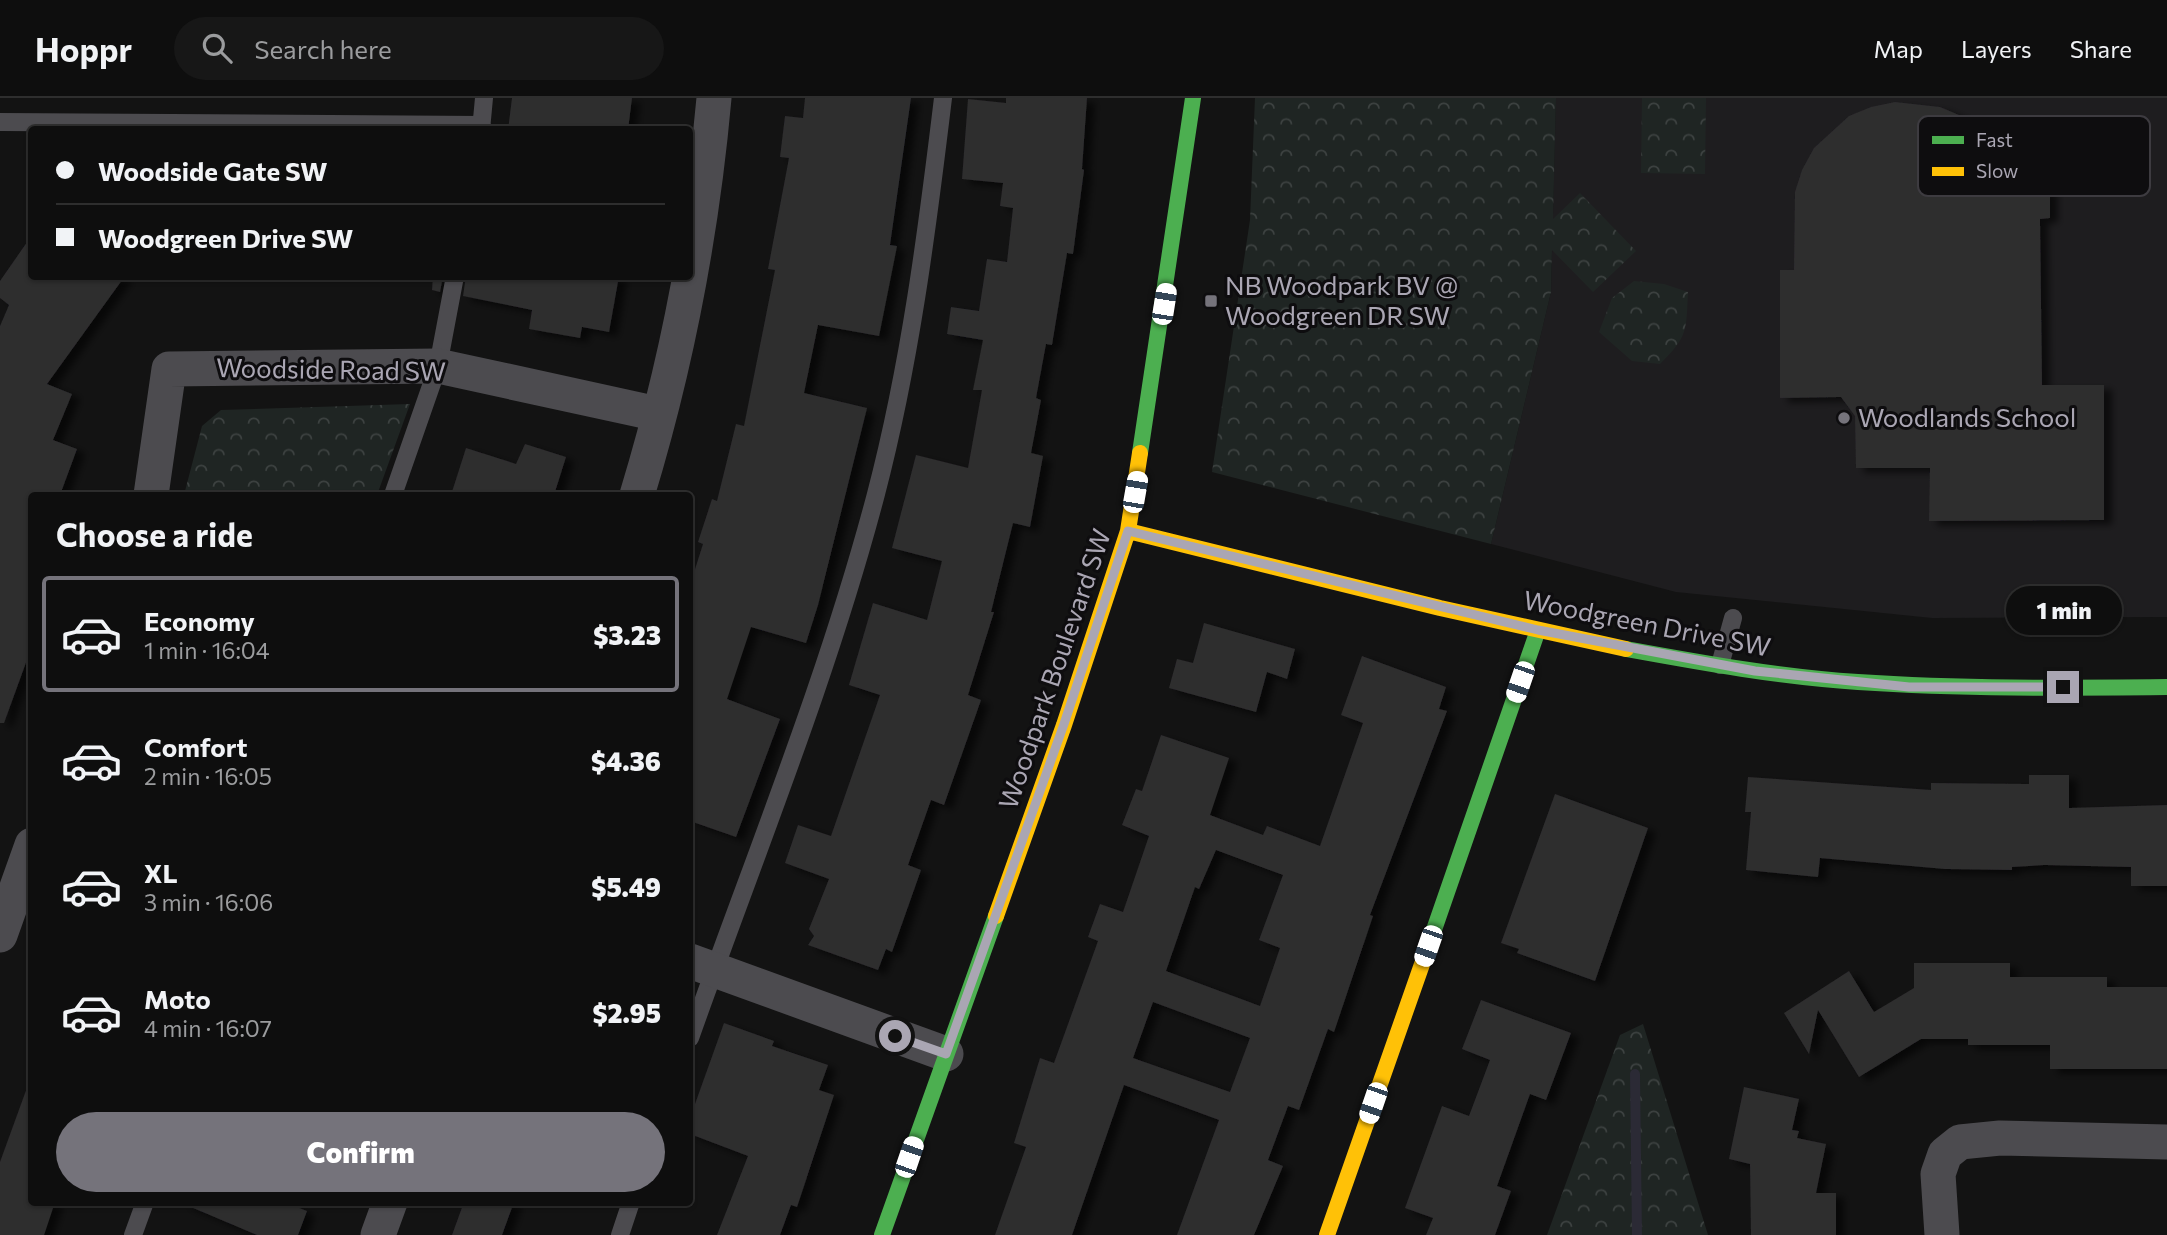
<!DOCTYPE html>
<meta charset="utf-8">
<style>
body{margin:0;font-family:Commissioner,sans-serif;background:#171717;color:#f1f3f6;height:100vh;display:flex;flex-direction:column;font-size:26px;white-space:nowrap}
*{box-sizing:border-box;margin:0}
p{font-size:23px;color:#9b9c9e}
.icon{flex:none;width:38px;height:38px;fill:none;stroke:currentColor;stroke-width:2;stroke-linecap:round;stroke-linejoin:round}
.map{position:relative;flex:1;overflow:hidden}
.drawer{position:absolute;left:28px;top:394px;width:665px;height:714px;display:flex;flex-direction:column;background:#0e0e0e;border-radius:7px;box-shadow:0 2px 5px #0004,0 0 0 2px #2e2e2e}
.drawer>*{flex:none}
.guide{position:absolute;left:28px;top:28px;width:665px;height:154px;border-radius:7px;box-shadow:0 2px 5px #0004,0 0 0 2px #2e2e2e;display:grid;align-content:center;height:154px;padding:0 28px;background:#0e0e0e}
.end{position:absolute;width:32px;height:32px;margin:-16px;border:9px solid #aaa6b3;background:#111;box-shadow:0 0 0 4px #111}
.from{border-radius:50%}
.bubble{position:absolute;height:49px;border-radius:24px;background:#0e0e0e;box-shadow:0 2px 5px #0004,0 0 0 2px #2e2e2e;font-size:23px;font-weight:800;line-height:49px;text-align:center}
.car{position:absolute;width:21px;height:42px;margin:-21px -10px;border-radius:9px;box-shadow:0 0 5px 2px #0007;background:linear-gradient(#fff 24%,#345 0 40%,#fff 0 76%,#345 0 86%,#fff 0)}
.guide b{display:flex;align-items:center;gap:24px;height:66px;font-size:26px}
.guide b+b{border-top:2px solid #2e2e2e}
.guide i{width:18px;height:18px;background:#f1f3f6}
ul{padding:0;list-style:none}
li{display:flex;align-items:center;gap:21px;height:116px;margin:0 14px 10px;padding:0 14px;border:4px solid transparent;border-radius:7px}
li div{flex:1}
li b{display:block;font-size:26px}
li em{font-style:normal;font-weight:800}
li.on{border-color:#75737b}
li>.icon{width:63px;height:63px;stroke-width:1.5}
h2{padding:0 28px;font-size:32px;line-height:84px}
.primary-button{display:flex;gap:14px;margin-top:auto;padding:14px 28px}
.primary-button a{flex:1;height:80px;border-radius:42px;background:#75737b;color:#fff;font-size:28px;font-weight:800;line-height:80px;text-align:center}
header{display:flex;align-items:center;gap:42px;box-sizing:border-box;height:98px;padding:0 35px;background:#0e0e0e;border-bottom:2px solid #2e2e2e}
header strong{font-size:33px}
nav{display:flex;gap:38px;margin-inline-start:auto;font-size:24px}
.search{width:490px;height:63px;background:#171717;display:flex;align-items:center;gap:18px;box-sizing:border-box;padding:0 24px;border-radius:38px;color:#9b9c9e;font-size:26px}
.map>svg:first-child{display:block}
.built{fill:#1e1d1f}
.park{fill:url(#park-crowns)}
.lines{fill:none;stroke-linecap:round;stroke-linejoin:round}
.stream{stroke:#2b2a35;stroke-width:10}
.building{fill:#2e2d2f;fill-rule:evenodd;filter:url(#shadow)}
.lane{stroke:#4c4b4f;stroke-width:18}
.street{stroke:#4c4b4f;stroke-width:35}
.fast{stroke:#4caf50;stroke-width:16}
.slow{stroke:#ffc107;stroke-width:16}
.route{stroke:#aaa6b3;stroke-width:9}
.poi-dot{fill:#75737b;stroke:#0e0d0f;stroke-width:2.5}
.labels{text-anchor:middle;stroke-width:6;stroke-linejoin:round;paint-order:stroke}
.poi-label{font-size:26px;fill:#aaa6b3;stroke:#0e0d0f;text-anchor:start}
.street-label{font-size:26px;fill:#aaa6b3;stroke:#0e0d0f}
.key{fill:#0e0d0f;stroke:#3d3b40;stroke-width:2}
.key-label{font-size:19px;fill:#aaa6b3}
</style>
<header>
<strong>Hoppr</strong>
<div class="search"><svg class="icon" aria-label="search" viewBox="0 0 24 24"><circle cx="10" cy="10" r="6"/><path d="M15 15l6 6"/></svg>Search here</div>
<nav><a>Map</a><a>Layers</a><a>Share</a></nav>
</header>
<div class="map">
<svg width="2167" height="1137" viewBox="0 0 2167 1137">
<defs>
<pattern id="park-crowns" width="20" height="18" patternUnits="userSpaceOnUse" patternTransform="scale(1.75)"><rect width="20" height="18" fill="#1f2523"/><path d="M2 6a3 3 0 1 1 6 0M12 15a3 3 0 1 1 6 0" fill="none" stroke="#3d4241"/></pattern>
<filter id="shadow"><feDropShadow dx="8" dy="4.5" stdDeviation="3.5" flood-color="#0009"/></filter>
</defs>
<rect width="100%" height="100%" fill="#131313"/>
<!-- built -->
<path class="built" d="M 1556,0 L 2167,0 L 2167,519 L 1932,520 L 1676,494 L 1491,446 L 1551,194 Z"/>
<!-- park -->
<path class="park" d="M 1255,0 L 1556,0 L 1553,121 L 1580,95 L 1636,153 L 1593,194 L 1552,152 L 1551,194 L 1491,446 L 1212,374 L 1250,122 Z
M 1642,0 L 1706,0 L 1705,76 L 1641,75 Z
M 1634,183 L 1664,186 L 1688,194 C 1686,234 1688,238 1660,266 L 1632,263 L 1599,234 L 1612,200 Z
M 410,306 L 377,397 L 184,397 L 202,328 L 221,312 Z
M 1643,926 L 1708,1137 L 1547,1137 L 1620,937 Z"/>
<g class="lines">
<!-- stream -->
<path class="stream" d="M 1635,976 L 1637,1137"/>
</g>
<!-- building -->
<path class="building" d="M 512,0 L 632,0 L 628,32 L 508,32 Z
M 805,0 L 911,0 L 890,147 L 897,148 L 879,238 L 818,227 L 804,295 L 867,310 L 818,507 L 806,545 L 751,529 L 727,601 L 780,621 L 736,739 L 690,723 L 690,487 L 703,446 L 698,444 L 712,401 L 717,403 L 736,326 L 744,328 L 775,172 L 768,171 L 789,60 L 780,59 L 785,18 L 803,20 Z
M 1006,0 L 1087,0 L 1082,71 L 1084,72 L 1073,156 L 1067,155 L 1052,247 L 1046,246 L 1036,300 L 1041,302 L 1031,355 L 1043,358 L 1030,429 L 1013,425 L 991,514 L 994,514 L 968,597 L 981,602 L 944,707 L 931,702 L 908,767 L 921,772 L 892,854 L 886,851 L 878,872 L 808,847 L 814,838 L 809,831 L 829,781 L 785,765 L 798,727 L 831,738 L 880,597 L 849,587 L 873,505 L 927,522 L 942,463 L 892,450 L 916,357 L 968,370 L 982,292 L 973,292 L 983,242 L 947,236 L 951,209 L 979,213 L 987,161 L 1007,164 L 1013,110 L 1000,108 L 1003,85 L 962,81 L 968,1 L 1006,5 Z
M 1895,4 L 1940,9 L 1959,17 L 1992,43 L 2024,89 L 2050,89 L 2050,120 L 2040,121 L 2042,287 L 2104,287 L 2104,422 L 1929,423 L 1930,370 L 1856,370 L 1855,318 L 1841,299 L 1780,300 L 1780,172 L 1794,172 L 1795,94 L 1802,72 L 1814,50 L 1849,18 L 1871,9 Z
M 32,137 L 32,178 L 125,178 L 47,286 L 72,296 L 53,342 L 77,351 L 60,397 L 32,397 L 32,548 L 4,625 L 0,625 L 0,228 L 9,207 L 0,200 L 0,183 Z
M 433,178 L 443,178 L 440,194 L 432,192 Z
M 466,178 L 619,178 L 609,234 L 582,229 L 580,240 L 529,231 L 532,212 L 463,198 Z
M 525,346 L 566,359 L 554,397 L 451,397 L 466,350 L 516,366 Z
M 1204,525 L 1295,551 L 1287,581 L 1267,574 L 1256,614 L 1169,590 L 1177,561 L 1193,565 Z
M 1362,558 L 1446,589 L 1439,611 L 1447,613 L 1370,817 L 1373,818 L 1334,934 L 1328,931 L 1299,1012 L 1288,1008 L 1268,1062 L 1283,1068 L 1254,1137 L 1177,1137 L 1219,1022 L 1124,987 L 1072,1137 L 995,1137 L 1026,1049 L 1014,1045 L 1040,960 L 1054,965 L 1098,843 L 1088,839 L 1100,806 L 1123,814 L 1149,738 L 1122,727 L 1136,691 L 1142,693 L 1161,637 L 1229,660 L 1210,717 L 1263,737 L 1267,728 L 1320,748 L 1363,625 L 1341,617 ZM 1216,752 L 1283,777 L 1259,842 L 1280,850 L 1260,908 L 1166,873 L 1195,789 L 1199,791 ZM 1153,904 L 1250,940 L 1230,994 L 1133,960 Z
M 2029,677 L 2069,677 L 2069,710 L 2167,707 L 2167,788 L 2131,788 L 2131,769 L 2044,767 L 2012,769 L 2012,772 L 1945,771 L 1820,760 L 1818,779 L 1746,772 L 1751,714 L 1745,714 L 1748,679 L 1931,692 L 1931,685 L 2029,686 Z
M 1555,696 L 1648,730 L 1595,883 L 1517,855 L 1519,851 L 1501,845 Z
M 1914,865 L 2010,865 L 2010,879 L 2107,879 L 2107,889 L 2167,889 L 2167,971 L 2050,971 L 2050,947 L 1968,947 L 1968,941 L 1921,941 L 1859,979 L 1818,912 L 1809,956 L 1784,915 L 1849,873 L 1874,914 L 1914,890 Z
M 1481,902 L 1571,935 L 1546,1002 L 1530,996 L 1497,1088 L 1511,1093 L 1495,1137 L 1426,1137 L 1433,1120 L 1405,1110 L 1442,1008 L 1469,1018 L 1490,962 L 1462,951 Z
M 724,925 L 774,943 L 772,948 L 828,967 L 819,992 L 834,997 L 797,1109 L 791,1107 L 780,1137 L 717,1137 L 748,1058 L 690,1036 L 690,1020 Z
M 28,987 L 32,987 L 32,1104 L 55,1104 L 44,1137 L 0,1137 L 0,1064 Z
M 1744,989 L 1799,1001 L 1792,1032 L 1799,1033 L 1797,1040 L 1826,1046 L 1816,1095 L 1836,1095 L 1836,1137 L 1751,1137 L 1750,1066 L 1729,1061 Z
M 179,1104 L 284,1104 L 307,1113 L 298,1137 L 257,1137 Z
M 464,1104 L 514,1104 L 502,1137 L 452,1137 Z"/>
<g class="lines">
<!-- lane -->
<path class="lane" d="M 0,24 L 482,27
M 481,32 L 484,0
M 393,397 L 438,268 L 455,178
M 1720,567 L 1733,520
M 690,940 C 754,759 827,582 876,396 C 910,266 927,133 943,0
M 133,1137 L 145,1104
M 620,1137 L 631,1104"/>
<!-- street -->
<path class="street" d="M 151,397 L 169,271 L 438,268 L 658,316
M 637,397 C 676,269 702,134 714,0
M 0,837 L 32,747
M 690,863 L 946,956
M 378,1137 L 390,1104
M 1942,1137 L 1938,1076 L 1945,1056 L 1960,1044 L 2000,1040 L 2167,1044"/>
<!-- fast -->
<path class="fast" d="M 1140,355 L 1193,0
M 1626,551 C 1703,565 1780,579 1858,584 C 1961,591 2064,590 2167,589
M 1427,852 L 1538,532
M 882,1137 L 996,818"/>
<!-- slow -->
<path class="slow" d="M 1128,433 L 1440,510 L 1626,551
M 996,818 L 1064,627 L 1128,433 L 1140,355
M 1327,1137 L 1427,852"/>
</g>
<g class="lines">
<!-- route -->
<path class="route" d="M 895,938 L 946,956 L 1064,626 L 1128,433 L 1538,532 L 1755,573 L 1909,589 L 2063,589"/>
</g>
<!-- markers -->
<g class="poi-dot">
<rect x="1204" y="196" width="14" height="14" rx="3.5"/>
<circle cx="1844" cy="320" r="7"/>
</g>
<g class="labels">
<!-- poi labels -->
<g class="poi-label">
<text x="1225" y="197">NB Woodpark BV @<tspan x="1225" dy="30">Woodgreen DR SW</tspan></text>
<text x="1858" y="329">Woodlands School</text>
</g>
<!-- street labels -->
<g class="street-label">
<text transform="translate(331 272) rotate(1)" y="9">Woodside Road SW</text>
<text transform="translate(1647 526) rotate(11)" y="9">Woodgreen Drive SW</text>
<text transform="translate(1055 571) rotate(-71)" y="9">Woodpark Boulevard SW</text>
</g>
</g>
<!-- legend -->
<rect x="1918" y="18" width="232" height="80" rx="10" class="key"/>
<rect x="1932" y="38" width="32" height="8" fill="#4caf50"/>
<rect x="1932" y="69" width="32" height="9" fill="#ffc107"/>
<g class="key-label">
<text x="1976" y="49">Fast</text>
<text x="1976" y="80">Slow</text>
</g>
</svg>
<i class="end from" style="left:895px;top:938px"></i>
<i class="end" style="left:2063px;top:589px"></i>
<div class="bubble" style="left:2006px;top:488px;width:116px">1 min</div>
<i class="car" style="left:1164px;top:206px;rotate:9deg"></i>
<i class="car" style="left:1135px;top:394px;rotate:10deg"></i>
<i class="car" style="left:1520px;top:584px;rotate:199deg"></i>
<i class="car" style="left:1428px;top:848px;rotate:199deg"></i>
<i class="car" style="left:1373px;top:1005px;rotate:199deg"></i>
<i class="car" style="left:909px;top:1059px;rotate:19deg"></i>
<div class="guide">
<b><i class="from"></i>Woodside Gate SW</b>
<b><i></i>Woodgreen Drive SW</b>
</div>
<section class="drawer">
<h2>Choose a ride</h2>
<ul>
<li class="on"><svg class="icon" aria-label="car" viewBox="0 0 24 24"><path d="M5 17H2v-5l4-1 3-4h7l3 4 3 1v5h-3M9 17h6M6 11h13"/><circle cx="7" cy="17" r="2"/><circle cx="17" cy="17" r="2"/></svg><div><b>Economy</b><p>1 min · 16:04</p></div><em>$3.23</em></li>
<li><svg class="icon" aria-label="car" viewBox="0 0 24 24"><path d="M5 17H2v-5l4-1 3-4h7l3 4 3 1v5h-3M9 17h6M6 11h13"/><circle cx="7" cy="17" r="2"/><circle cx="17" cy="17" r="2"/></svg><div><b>Comfort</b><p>2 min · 16:05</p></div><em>$4.36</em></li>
<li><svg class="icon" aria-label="car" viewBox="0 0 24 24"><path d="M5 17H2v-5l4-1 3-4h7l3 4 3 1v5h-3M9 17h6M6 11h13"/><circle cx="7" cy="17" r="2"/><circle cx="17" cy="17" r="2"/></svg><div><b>XL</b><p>3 min · 16:06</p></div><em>$5.49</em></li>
<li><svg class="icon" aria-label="car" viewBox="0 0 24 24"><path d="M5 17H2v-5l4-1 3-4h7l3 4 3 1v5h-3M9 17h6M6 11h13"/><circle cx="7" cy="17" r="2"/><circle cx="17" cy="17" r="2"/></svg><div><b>Moto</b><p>4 min · 16:07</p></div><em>$2.95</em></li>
</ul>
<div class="primary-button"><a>Confirm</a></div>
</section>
</div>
